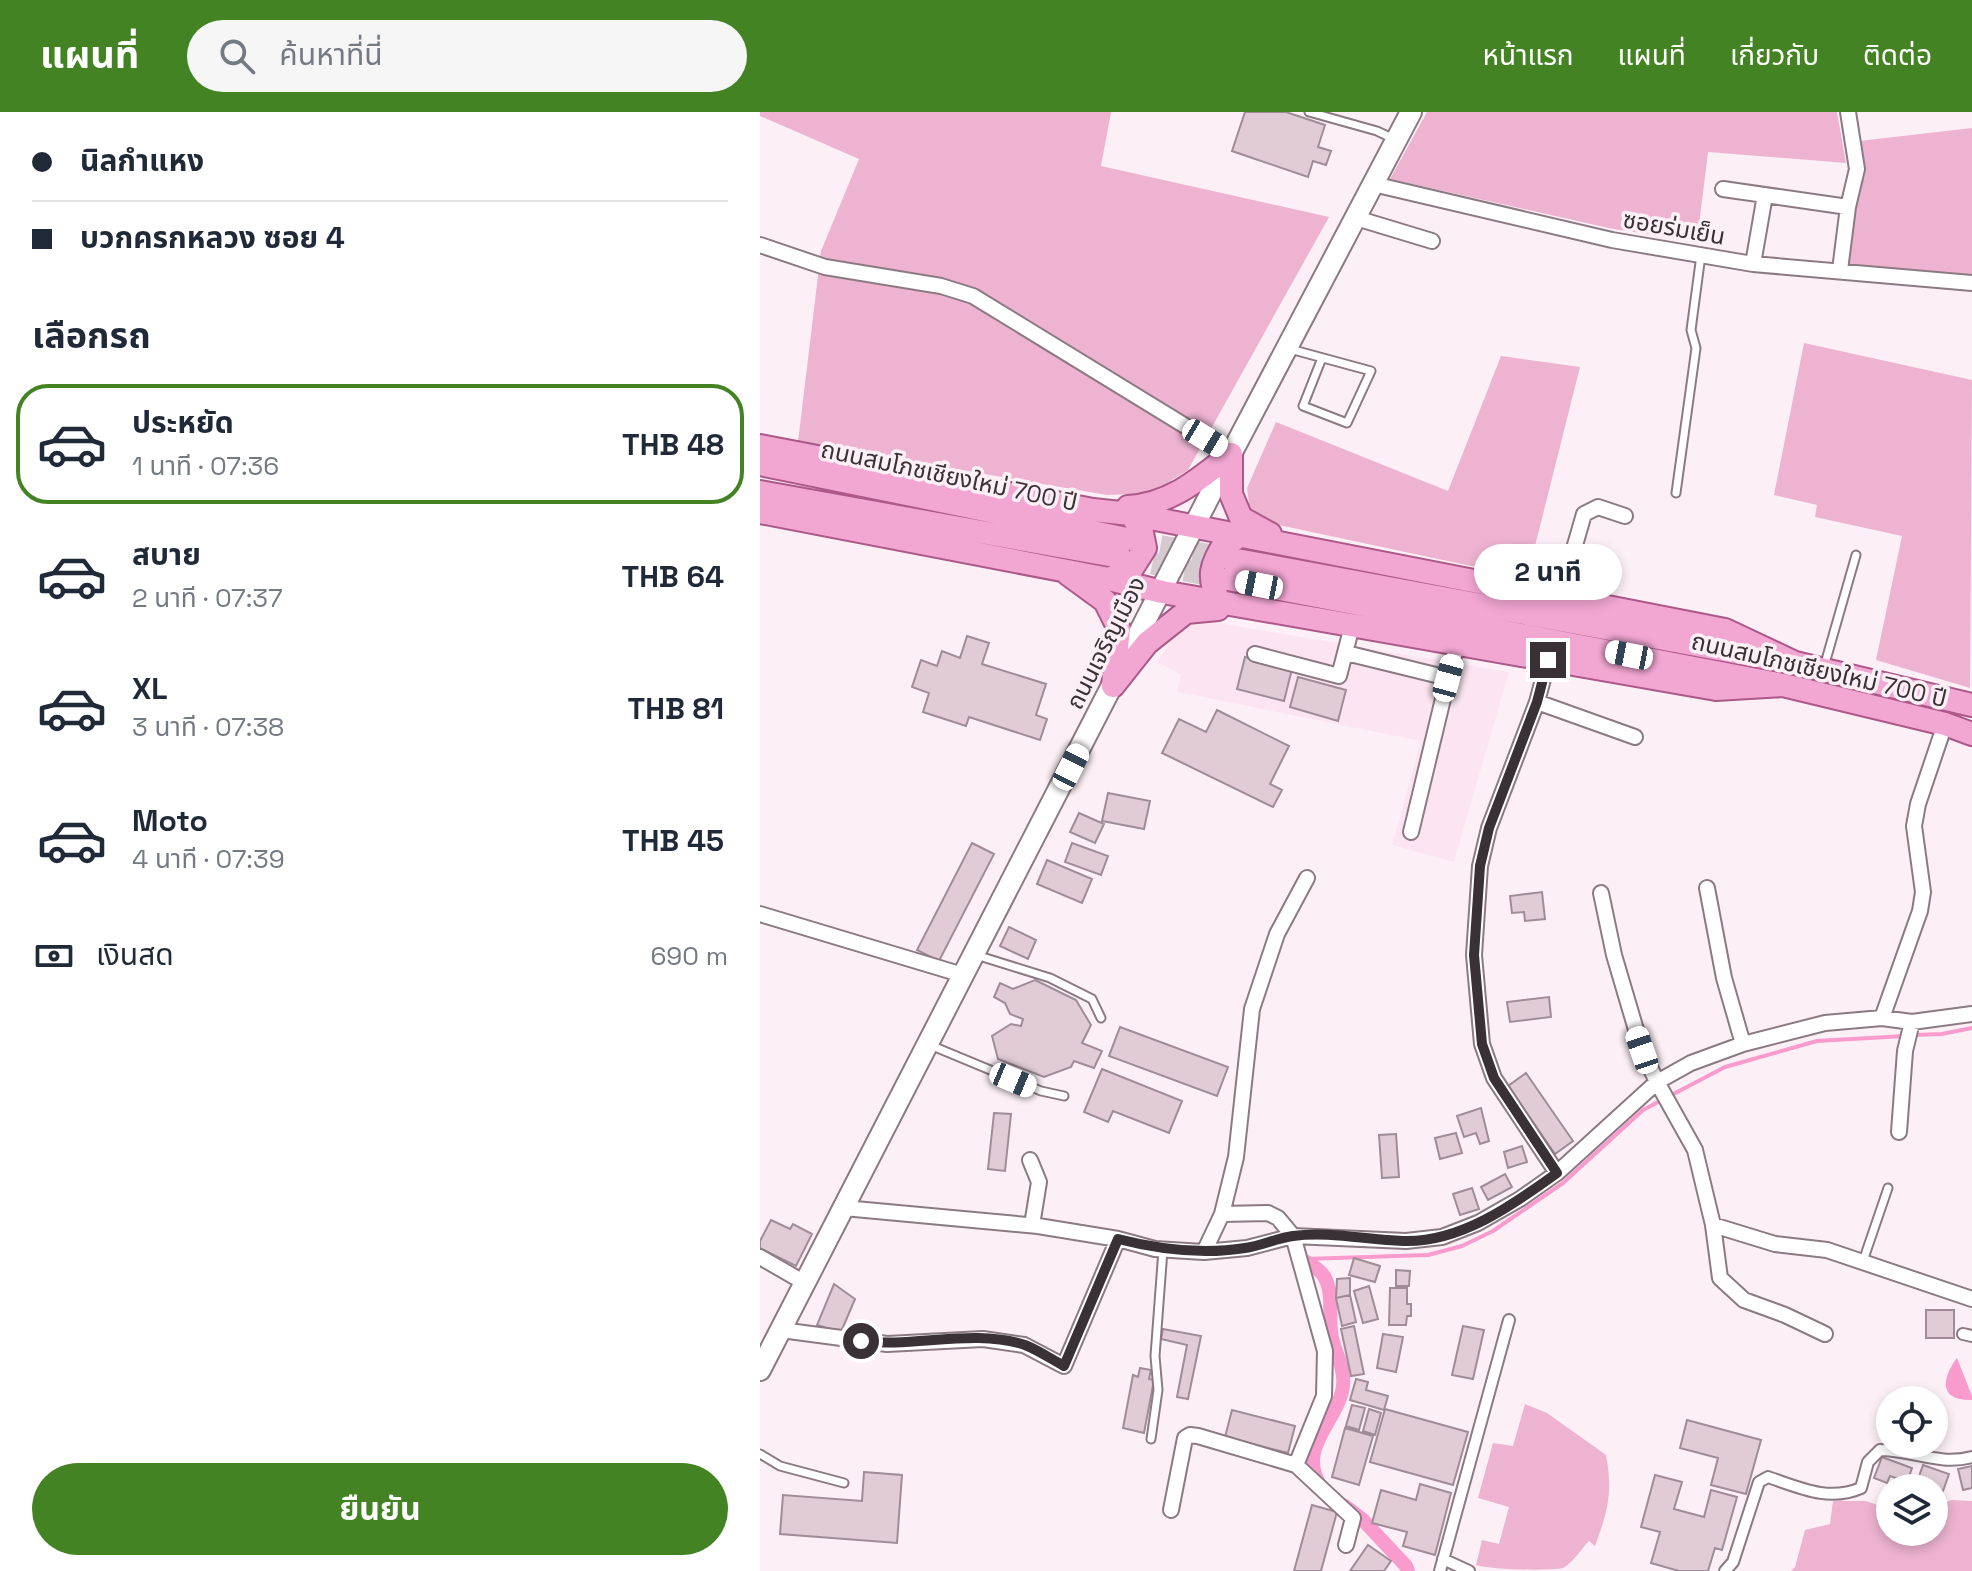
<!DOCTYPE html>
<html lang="th">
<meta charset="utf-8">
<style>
body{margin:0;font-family:"Space Grotesk","Noto Sans Thai",sans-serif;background:#f6f6f7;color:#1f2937;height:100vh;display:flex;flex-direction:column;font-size:30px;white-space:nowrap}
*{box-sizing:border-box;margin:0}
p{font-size:26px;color:#747a83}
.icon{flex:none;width:44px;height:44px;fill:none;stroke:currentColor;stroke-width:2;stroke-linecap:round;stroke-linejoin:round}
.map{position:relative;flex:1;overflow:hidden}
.panel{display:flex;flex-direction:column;background:#fff;width:760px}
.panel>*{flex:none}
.banner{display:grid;align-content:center;height:176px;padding:0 32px;background:#fff}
.controls{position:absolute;left:1116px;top:1274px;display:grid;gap:16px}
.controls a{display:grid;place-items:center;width:72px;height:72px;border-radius:50%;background:#fff;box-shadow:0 4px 12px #0003;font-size:40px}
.end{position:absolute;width:36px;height:36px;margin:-18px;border:10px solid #393135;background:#fff;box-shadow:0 0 0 4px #fff}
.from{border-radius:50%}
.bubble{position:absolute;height:56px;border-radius:28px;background:#fff;box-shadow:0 4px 12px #0003;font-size:26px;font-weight:700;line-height:56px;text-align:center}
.car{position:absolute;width:24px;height:48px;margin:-24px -12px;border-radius:10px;box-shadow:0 0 6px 2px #0007;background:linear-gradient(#fff 24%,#345 0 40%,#fff 0 76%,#345 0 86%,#fff 0)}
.banner b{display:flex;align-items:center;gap:28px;height:76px;font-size:30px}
.banner b+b{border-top:2px solid #e0e1e3}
.banner i{width:20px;height:20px;background:#1f2937}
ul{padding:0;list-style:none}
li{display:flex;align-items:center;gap:24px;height:120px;margin:0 16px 12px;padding:0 16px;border:4px solid transparent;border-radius:32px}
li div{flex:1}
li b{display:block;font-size:30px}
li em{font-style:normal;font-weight:700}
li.current{border-color:#448323}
li>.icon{width:72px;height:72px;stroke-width:1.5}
h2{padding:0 32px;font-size:36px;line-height:96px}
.pay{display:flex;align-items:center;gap:20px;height:88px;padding:0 32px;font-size:30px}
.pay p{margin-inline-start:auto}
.action{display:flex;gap:16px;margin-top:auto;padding:16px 32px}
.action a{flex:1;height:92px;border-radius:48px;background:#448323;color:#fff;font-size:32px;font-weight:700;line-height:92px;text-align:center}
header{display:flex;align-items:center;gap:48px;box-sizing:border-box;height:112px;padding:0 40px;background:#448323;color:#fff}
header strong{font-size:38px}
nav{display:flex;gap:44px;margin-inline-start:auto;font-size:28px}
.search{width:560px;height:72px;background:#f6f6f7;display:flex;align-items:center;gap:20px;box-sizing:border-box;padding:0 28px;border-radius:44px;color:#747a83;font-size:30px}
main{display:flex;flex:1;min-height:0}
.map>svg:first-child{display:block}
.built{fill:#fce5f0}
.green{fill:#edb3d1}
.water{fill:#f99bcd}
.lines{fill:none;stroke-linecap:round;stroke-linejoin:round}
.stream{stroke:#f99bcd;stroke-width:4}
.canal{stroke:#f99bcd;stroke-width:14}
.building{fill:#e1ccd6;stroke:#a08c96;stroke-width:2}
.primary-tunnel{stroke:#d5cacf;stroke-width:22;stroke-dasharray:22 11;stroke-linecap:butt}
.service-casing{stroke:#8c7a83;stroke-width:11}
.pedestrian-casing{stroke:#8c7a83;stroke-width:14}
.minor-casing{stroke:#8c7a83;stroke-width:18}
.secondary-casing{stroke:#8c7a83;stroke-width:24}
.primary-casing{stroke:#ac5888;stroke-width:26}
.service{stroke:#fff;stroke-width:7}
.pedestrian{stroke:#fff;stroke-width:10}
.minor{stroke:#fff;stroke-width:14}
.secondary{stroke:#fff;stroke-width:20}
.primary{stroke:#f2a7d3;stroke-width:22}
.route{stroke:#393135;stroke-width:10}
.labels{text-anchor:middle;stroke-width:7;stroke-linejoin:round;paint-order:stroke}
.street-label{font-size:24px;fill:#393135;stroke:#fcf0f6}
</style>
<header>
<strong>แผนที่</strong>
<div class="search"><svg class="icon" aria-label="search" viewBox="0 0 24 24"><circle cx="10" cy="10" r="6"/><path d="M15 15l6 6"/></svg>ค้นหาที่นี่</div>
<nav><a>หน้าแรก</a><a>แผนที่</a><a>เกี่ยวกับ</a><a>ติดต่อ</a></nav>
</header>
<main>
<section class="panel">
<div class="banner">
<b><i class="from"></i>นิลกําแหง</b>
<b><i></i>บวกครกหลวง ซอย 4</b>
</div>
<h2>เลือกรถ</h2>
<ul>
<li class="current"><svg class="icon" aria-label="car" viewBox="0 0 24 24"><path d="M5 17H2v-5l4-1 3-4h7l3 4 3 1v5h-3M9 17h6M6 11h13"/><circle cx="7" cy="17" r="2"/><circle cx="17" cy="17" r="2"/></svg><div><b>ประหยัด</b><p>1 นาที · 07:36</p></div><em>THB 48</em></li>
<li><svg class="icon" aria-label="car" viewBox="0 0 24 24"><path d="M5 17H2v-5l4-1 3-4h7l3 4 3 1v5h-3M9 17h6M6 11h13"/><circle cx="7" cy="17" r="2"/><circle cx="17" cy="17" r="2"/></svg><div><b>สบาย</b><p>2 นาที · 07:37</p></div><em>THB 64</em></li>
<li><svg class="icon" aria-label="car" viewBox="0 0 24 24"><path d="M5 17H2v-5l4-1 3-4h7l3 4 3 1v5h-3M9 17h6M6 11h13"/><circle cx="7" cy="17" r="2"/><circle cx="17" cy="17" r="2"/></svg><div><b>XL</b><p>3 นาที · 07:38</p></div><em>THB 81</em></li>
<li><svg class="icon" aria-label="car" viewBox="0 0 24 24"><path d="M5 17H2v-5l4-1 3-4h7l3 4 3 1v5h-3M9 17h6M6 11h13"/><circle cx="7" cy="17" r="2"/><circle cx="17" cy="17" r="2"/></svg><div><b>Moto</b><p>4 นาที · 07:39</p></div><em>THB 45</em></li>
</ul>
<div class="pay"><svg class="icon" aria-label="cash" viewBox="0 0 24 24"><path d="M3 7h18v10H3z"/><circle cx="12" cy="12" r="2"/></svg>เงินสด<p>690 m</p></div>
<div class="action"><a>ยืนยัน</a></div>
</section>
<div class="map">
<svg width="1212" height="1459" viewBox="0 0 1212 1459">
<rect width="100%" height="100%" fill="#fcf0f6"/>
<!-- built -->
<path class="built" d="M 441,508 L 749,560 L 694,750 L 632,733 L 661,629 L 417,580 L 421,563 L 397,550 L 419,517 Z"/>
<!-- green -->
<path class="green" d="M 0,0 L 351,0 L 341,54 L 569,105 L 428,358 L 391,381 L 347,383 L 38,330 L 61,139 L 99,47 L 0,4 Z
M 667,0 L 1077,0 L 1086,51 L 948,40 L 937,129 L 853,117 L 630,67 Z
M 1212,16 L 1212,165 L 1088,153 L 1095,95 L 1105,57 L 1099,29 Z
M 1044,231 L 1212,268 L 1210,576 L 1116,548 L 1142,424 L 1055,405 L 1057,393 L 1014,383 Z
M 741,244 L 820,255 L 767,466 L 514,412 L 490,399 L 487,376 L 516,310 L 688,379 Z
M 765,1292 L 787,1301 L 846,1343 C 853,1380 848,1399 835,1434 L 829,1429 C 821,1437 813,1451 803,1456 C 788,1459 733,1458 716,1453 L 722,1428 L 739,1432 L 749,1395 L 718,1386 L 733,1331 L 753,1334 Z
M 1191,1388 L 1212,1389 L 1212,1459 L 1031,1459 L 1035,1455 L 1045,1418 L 1070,1412 L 1073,1389 L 1106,1389 L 1130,1397 L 1130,1420 L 1174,1420 L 1174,1396 Z"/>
<!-- water -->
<path class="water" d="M 1197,1246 L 1212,1284 L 1212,1288 C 1179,1289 1181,1267 1197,1246 Z"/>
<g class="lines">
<!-- stream -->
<path class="stream" d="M 1154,923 L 1182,922 L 1212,916
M 544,1147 L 668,1143 L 702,1134 L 733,1119 L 803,1071 L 883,998 L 965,955 L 1057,929 L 1145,924"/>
<!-- canal -->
<path class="canal" d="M 541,1147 C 549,1152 561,1157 565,1166 C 574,1183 568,1208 572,1226 C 576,1243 585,1256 583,1274 C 579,1309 534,1336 562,1376
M 585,1394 L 602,1407 L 646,1454 L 648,1459"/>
</g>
<!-- building -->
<path class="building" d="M 485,0 L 526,0 L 565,13 L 558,35 L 571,39 L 566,53 L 553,49 L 548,65 L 472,39 Z
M 207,524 L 229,531 L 222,552 L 286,572 L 276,603 L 287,607 L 280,628 L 209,605 L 206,614 L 163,600 L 169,581 L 152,575 L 161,548 L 177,554 L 182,539 L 200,546 Z
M 485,545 L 532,557 L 524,589 L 477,577 Z
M 538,565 L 586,578 L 578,609 L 530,595 Z
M 457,598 L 529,634 L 510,672 L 522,678 L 513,695 L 402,641 L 419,607 L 446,620 Z
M 348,681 L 390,689 L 384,717 L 342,709 Z
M 319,701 L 344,712 L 335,731 L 310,720 Z
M 212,731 L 234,742 L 179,849 L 157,838 Z
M 312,731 L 348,744 L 341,763 L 305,750 Z
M 287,748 L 332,767 L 322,791 L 277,772 Z
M 782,780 L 785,807 L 765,809 L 764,800 L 752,801 L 750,784 Z
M 249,815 L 276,828 L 268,847 L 240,834 Z
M 275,868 L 316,888 L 331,913 L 322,931 L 342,939 L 334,956 L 314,949 L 311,955 L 284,965 L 238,947 L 232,924 L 251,912 L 261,914 L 263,907 L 250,902 L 245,891 L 234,885 L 240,871 L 253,877 Z
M 789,885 L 791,905 L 750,910 L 747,890 Z
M 360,915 L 468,955 L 457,984 L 349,944 Z
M 342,957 L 422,989 L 409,1021 L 353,999 L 348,1010 L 324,1000 Z
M 766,961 L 813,1029 L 795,1042 L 748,974 Z
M 721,996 L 729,1029 L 720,1032 L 716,1021 L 704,1025 L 697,1004 Z
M 234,1001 L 251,1002 L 245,1059 L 228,1057 Z
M 696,1021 L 702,1041 L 680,1047 L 675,1026 Z
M 636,1022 L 639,1065 L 622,1066 L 619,1023 Z
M 762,1034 L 767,1050 L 748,1056 L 744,1040 Z
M 745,1062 L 752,1075 L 728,1088 L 721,1075 Z
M 712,1076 L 719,1097 L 700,1103 L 693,1082 Z
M 11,1108 L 30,1117 L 33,1112 L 52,1122 L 36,1154 L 0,1136 L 0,1129 Z
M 594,1146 L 620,1154 L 615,1170 L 589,1163 Z
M 636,1158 L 650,1159 L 649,1174 L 636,1174 Z
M 590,1166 L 590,1183 L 576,1186 L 577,1167 Z
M 74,1172 L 95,1187 L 81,1220 L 57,1213 Z
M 609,1174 L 618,1207 L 603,1211 L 594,1179 Z
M 630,1176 L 647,1176 L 647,1192 L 651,1192 L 651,1204 L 647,1204 L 646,1213 L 629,1213 Z
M 590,1183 L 596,1210 L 582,1214 L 576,1186 Z
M 1166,1198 L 1194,1198 L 1194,1226 L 1166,1226 Z
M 594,1214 L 604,1262 L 591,1264 L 581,1217 Z
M 703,1214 L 724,1218 L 713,1267 L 692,1263 Z
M 403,1217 L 441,1224 L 428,1287 L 417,1285 L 427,1233 L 401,1227 Z
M 623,1222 L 643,1225 L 636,1260 L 617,1256 Z
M 380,1256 L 391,1258 L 389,1267 L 394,1268 L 384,1321 L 363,1316 L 373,1263 L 378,1265 Z
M 596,1267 L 608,1270 L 606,1278 L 628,1284 L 624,1298 L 590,1288 Z
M 592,1293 L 605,1296 L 599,1318 L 586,1314 Z
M 609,1297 L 621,1301 L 615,1323 L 603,1319 Z
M 625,1297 L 708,1320 L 693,1373 L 610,1350 Z
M 472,1298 L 535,1314 L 528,1341 L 465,1325 Z
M 927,1308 L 1001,1328 L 986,1382 L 951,1373 L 958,1346 L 920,1336 Z
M 585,1316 L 613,1324 L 599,1373 L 572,1365 Z
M 1122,1345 L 1152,1356 L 1147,1370 L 1130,1364 L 1127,1371 L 1114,1366 Z
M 1163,1353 L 1189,1362 L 1183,1379 L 1157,1370 Z
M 1212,1354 L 1212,1376 L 1203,1378 L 1198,1357 Z
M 104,1360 L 142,1363 L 137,1431 L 20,1422 L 23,1383 L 102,1389 Z
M 895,1363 L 922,1370 L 914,1397 L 944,1405 L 951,1378 L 977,1385 L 962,1438 L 955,1436 L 948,1459 L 919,1459 L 891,1451 L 900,1420 L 881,1415 Z
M 660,1372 L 691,1381 L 675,1443 L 643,1434 L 647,1420 L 612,1411 L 621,1378 L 656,1388 Z
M 552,1393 L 577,1400 L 561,1459 L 534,1459 Z
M 608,1433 L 631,1449 L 624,1459 L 590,1459 Z"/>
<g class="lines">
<!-- primary-tunnel -->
<path class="primary-tunnel" d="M 368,428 L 471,447
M 360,445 L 468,467"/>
<defs>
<path id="service" d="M 549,0 L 617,19 L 634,27
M 530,237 L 611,259 L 587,311 L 543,294 L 562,246
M 916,381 L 936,236 L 931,218 L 941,143
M 1064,555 L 1096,443
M 216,843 L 290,866 L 332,887 L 341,906
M 170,933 L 281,979 L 304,984
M 1103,1149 L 1128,1076
M 391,1327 L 398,1278 L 395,1244 L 403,1138
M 0,1342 L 20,1354 L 84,1371"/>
<path id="pedestrian" d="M 1203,1222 L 1212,1224
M 683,1447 L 709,1459
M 680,1459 L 749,1208
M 965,1459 L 973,1450 L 999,1370 L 1008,1365 C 1040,1376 1069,1390 1101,1376 L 1108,1350 L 1120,1338 C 1152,1338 1180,1354 1212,1345"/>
<path id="minor" d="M 613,72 L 852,128 L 993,152 L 1212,171
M 963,77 L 1088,95
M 596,106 L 672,129
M 0,133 L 65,155 L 181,174 L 213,184 L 471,342
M 993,152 L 1005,83
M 1080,158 L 1088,95 L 1097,57 L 1088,0
M 800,485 L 824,402 L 838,395 L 865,404
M 586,541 L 688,566 L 651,720
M 495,542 L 579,564 L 592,514
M 788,548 L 777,590 L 729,716 L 720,754 L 714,843 L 722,932 L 734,966 L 797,1061
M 688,566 L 697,533
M 777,590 L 875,625
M 947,776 L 964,866 L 983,932
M 841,781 L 854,843 L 882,938 L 897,970 L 935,1038 L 953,1113 L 960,1166 L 984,1188 L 1025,1203 L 1065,1222
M 0,802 L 203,863
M 1122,906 L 1160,799 L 1163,780 L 1154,714 L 1158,692 L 1185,612
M 1139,1020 L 1145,939 L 1152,910
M 270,1048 L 279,1070 L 272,1113
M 84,1096 L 278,1114 L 358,1127 L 395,1137 L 444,1140 L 487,1136 L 533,1124 L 646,1129 L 682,1125 L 718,1111 L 760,1087 L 797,1061 L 897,970 L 931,951 L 983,932 L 1065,911 L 1122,906 L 1152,910 L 1212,902
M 462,1102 L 508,1101 L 518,1106 L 533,1124 L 565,1239 L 564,1284 L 536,1353
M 953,1113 L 1015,1132 L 1067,1138 L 1212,1187
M 444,1140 L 462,1102 L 476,1045 L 492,897 L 517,822 L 547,766
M 0,1145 L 45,1171
M 21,1218 L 127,1232 L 223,1227 L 264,1233 L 304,1254 L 358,1127
M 411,1398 L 425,1326 L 430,1323 L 438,1324 L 536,1353 L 593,1406 L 586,1433"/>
<path id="secondary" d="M 0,1258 L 471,342 L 651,0"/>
<path id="primary" d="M 0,334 L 333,398 L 370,402 L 965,518 L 1035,551
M 471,342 L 471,382 L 481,406 L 510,422
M 0,352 L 367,427
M 0,380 L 360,445
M 368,395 C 411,392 438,368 471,342
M 0,400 L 349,467 L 402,480 L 956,577 L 1023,573
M 471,447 L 1035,551 L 1212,593
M 308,462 L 345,489 L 359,517 L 353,573
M 349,467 L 371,458 L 385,436 L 381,416 L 370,402
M 468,467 L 1023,573 L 1185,612 L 1212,622
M 459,489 C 446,463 452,453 465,430 L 475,427
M 353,574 L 387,531 L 426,500 L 458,497"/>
</defs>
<!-- service casing -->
<use href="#service" class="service-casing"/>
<!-- pedestrian casing -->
<use href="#pedestrian" class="pedestrian-casing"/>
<!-- minor casing -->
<use href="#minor" class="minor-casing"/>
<!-- secondary casing -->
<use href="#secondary" class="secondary-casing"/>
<!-- primary casing -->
<use href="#primary" class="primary-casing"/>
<!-- service -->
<use href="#service" class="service"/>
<!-- pedestrian -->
<use href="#pedestrian" class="pedestrian"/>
<!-- minor -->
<use href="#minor" class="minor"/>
<!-- secondary -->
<use href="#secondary" class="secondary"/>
<!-- primary -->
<use href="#primary" class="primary"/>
</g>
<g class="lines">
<!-- route -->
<path class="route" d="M 101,1229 C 154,1236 213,1216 265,1233 C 278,1238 291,1247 304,1254 L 358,1127 C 401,1138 442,1143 485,1136 C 501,1134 517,1126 533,1124 C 569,1119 607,1128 643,1129 C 700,1131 753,1093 797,1061 L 734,966 L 722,932 L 714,843 L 720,754 L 729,716 L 777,590 L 788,548"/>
</g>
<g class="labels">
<!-- street labels -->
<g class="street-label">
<text transform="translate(914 116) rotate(10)" y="8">ซอยร่มเย็น</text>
<text transform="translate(189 364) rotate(12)" y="8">ถนนสมโภชเชียงใหม่ 700 ปี</text>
<text transform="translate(346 531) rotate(-63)" y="8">ถนนเจริญเมือง</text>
<text transform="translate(1059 558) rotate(13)" y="8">ถนนสมโภชเชียงใหม่ 700 ปี</text>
</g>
</g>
</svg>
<div class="controls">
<a><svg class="icon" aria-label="locate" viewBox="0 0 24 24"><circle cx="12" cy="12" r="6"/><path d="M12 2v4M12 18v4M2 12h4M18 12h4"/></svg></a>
<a><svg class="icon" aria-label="layers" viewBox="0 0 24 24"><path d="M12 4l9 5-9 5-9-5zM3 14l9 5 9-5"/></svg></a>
</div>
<i class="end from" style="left:101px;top:1229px"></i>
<i class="end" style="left:788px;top:548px"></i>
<div class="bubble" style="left:714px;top:432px;width:148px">2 นาที</div>
<i class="car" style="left:445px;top:326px;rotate:121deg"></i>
<i class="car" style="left:499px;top:473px;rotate:281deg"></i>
<i class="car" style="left:869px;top:543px;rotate:281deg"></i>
<i class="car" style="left:688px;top:566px;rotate:15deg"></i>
<i class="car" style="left:311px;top:655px;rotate:27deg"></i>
<i class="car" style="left:882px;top:938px;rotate:341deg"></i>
<i class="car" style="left:253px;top:968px;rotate:113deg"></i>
</div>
</main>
